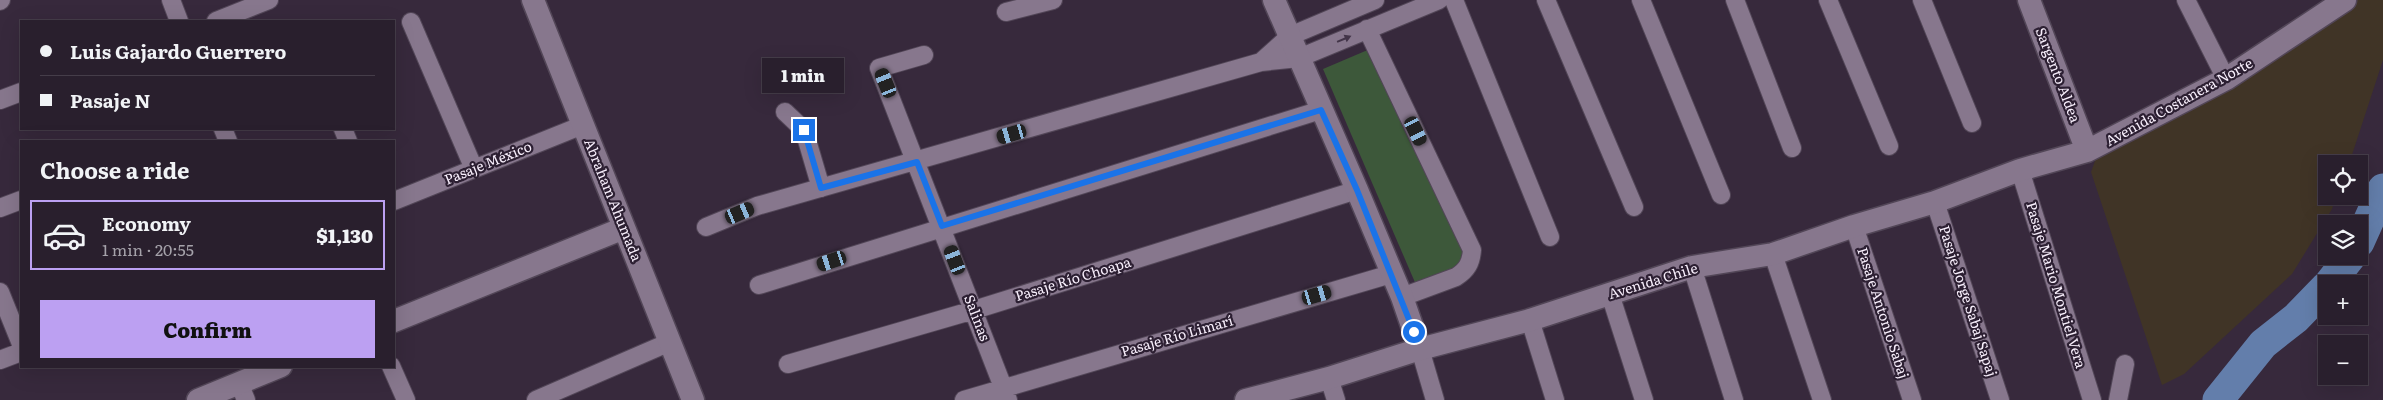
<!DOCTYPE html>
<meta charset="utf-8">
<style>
body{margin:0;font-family:Literata,serif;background:#352c39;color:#f1f3f6;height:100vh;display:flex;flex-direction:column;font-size:19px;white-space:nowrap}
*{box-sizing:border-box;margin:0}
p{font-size:16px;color:#a5a2aa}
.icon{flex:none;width:28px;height:28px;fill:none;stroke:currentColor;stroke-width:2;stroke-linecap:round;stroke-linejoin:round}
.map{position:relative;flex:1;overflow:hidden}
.side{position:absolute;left:20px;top:140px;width:375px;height:228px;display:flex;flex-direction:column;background:#291f2d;border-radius:0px;box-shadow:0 5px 20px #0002,0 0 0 1px #453d49}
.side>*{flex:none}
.guide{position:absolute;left:20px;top:20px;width:375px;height:110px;border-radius:0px;box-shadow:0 5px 20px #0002,0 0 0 1px #453d49;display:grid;align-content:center;height:110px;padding:0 20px;background:#291f2d}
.tools{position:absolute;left:2318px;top:155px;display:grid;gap:10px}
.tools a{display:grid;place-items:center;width:50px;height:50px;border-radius:0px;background:#291f2d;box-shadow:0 5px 20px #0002,0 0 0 1px #453d49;font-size:25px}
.end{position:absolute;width:22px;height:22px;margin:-11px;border:6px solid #1a73e8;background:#fff;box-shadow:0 0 0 2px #fff}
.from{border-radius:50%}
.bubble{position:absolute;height:35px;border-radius:0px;background:#291f2d;box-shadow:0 5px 20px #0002,0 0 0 1px #453d49;font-size:16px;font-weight:800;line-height:35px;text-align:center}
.car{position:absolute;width:15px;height:30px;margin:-15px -8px;border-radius:6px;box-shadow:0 0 4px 1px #0007;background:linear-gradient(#222 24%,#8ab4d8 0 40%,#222 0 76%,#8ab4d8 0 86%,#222 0)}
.guide b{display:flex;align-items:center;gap:18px;height:48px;font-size:19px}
.guide b+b{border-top:1px solid #453d49}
.guide i{width:12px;height:12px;background:#f1f3f6}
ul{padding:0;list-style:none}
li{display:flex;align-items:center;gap:15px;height:70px;margin:0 10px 8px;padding:0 10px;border:2px solid #453d49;border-radius:0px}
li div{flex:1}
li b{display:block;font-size:19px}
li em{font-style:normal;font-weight:800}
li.selected{border-color:#bca0f2}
li>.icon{width:45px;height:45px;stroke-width:1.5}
h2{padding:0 20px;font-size:22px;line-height:60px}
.cta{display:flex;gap:10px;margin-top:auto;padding:10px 20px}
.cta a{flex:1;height:58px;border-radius:0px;background:#bca0f2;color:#111;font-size:20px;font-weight:800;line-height:58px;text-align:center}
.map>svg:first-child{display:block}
.industrial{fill:#403426}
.green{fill:#3d583a}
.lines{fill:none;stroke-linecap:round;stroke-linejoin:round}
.river{stroke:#637eab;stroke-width:31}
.minor-casing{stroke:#524657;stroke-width:20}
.tertiary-casing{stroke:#524657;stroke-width:25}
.minor{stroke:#87778d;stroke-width:18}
.tertiary{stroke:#87778d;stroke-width:22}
.oneway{fill:#433549}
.route{stroke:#1a73e8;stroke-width:6}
.labels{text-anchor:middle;stroke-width:4.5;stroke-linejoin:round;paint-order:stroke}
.street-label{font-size:14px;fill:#f8effc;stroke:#2c1f32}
</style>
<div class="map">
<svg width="2383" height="400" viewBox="0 0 2383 400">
<rect width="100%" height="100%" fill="#37293c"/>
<!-- industrial -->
<path class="industrial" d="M 2351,0 L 2383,0 L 2383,60 L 2349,164 L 2326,164 L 2326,196 L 2336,196 L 2332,209 L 2292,274 L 2184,374 L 2162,385 L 2091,172 L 2099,150 Z"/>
<!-- green -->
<path class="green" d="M 1370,49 L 1469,255 L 1460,269 L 1417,287 L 1323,69 Z"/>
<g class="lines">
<!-- river -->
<path class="river" d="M 2359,242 L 2383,189
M 2329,284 L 2351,256
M 2218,400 L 2263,344 L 2296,318 L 2326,287"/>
<defs>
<path id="minor" d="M 171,0 L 179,21
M 1454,0 L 1550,237
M 1546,0 L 1634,207
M 1641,0 L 1721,195
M 1735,0 L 1792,148
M 1828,0 L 1889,146
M 1922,0 L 1972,123
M 2186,0 L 2226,79
M 0,1 L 1,0
M 1006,12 L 1053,0
M 216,21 L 269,0
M 411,22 L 474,169
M 1367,29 L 1472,250 C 1471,263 1467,270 1456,277 L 1402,297
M 924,55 L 879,68 L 1008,400
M 1261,62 L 1290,36 L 1375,0
M 0,100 L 21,92
M 785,112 L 804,130 L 821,188
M 223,129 L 228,141
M 343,129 L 348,141
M 2020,170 L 2092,400
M 394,201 L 583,125
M 1935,202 L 2000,400
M 0,208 L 21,200
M 1854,226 L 1912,400
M 706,227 L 757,206 L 1261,62 L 1299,58 L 1439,0
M 1773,254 L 1822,400
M 1692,267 L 1734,400
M 759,285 L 1321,110
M 0,292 L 21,344
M 1610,294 L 1644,400
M 1530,320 L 1555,400
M 1420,349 L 1435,400
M 0,360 L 21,352
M 788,364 L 974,310 L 1357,190
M 391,366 L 406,400
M 1329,378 L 1336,400
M 239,383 L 246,400
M 536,400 L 670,342
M 964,400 L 1391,274
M 2118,400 L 2125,364"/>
<path id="tertiary" d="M 533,0 L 693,400
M 1274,0 L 1357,190 L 1402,297 L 1420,349
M 2029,0 L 2087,151
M 394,321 L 624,228
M 198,400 L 281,366
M 1246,400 L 1329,378 L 1420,349 L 1530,320 L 1692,267 L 1773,254 L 1854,226 L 1935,202 L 2020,170 L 2087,151 L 2226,79 L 2345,0"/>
</defs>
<!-- minor casing -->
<use href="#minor" class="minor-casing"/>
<!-- tertiary casing -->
<use href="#tertiary" class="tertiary-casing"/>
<!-- minor -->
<use href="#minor" class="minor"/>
<!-- tertiary -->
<use href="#tertiary" class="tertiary"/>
</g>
<!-- one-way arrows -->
<defs><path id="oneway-solid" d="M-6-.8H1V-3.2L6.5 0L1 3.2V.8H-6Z" transform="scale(1.25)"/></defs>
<use class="oneway" href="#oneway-solid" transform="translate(1344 39) rotate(-23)"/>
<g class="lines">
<!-- route -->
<path class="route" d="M 804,130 L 821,188 L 917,162 L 942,226 L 1321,110 L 1357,190 L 1414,332"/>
</g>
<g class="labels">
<!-- street labels -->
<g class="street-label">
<text transform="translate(2058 75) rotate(69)" y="5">Sargento Aldea</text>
<text transform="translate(2179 102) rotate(-29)" y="5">Avenida Costanera Norte</text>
<text transform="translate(488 163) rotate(-22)" y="5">Pasaje México</text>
<text transform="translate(613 200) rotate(68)" y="5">Abraham Ahumada</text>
<text transform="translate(1073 279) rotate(-17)" y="5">Pasaje Río Choapa</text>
<text transform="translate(1653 281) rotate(-17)" y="5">Avenida Chile</text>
<text transform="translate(2056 285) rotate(73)" y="5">Pasaje Mario Montiel Vera</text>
<text transform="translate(1968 301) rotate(72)" y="5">Pasaje Jorge Sabaj Sapaj</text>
<text transform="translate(1883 313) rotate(72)" y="5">Pasaje Antonio Sabaj</text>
<text transform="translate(977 318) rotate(69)" y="5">Salinas</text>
<text transform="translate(1177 336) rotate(-16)" y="5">Pasaje Río Limarí</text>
</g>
</g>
</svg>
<div class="tools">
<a><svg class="icon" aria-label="locate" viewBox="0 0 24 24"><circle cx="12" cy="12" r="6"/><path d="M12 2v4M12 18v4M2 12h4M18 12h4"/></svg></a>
<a><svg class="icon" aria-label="layers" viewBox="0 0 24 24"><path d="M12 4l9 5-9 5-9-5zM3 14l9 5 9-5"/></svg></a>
<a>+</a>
<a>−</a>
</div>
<i class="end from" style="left:1414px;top:332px"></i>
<i class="end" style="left:804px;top:130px"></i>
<div class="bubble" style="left:762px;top:58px;width:82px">1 min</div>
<i class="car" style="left:886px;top:83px;rotate:338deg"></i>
<i class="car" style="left:1416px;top:131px;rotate:154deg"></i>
<i class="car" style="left:1012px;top:134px;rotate:254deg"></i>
<i class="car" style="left:740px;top:213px;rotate:67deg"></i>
<i class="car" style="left:955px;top:260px;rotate:339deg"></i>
<i class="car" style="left:832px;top:261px;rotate:252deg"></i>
<i class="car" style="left:1317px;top:295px;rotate:74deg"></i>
<div class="guide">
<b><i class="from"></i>Luis Gajardo Guerrero</b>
<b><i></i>Pasaje N</b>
</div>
<section class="side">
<h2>Choose a ride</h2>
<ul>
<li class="selected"><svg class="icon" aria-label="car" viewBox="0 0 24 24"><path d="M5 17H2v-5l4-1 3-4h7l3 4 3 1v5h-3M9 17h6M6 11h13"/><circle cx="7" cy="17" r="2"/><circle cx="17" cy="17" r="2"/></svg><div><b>Economy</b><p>1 min · 20:55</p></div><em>$1,130</em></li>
</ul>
<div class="cta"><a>Confirm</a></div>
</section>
</div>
